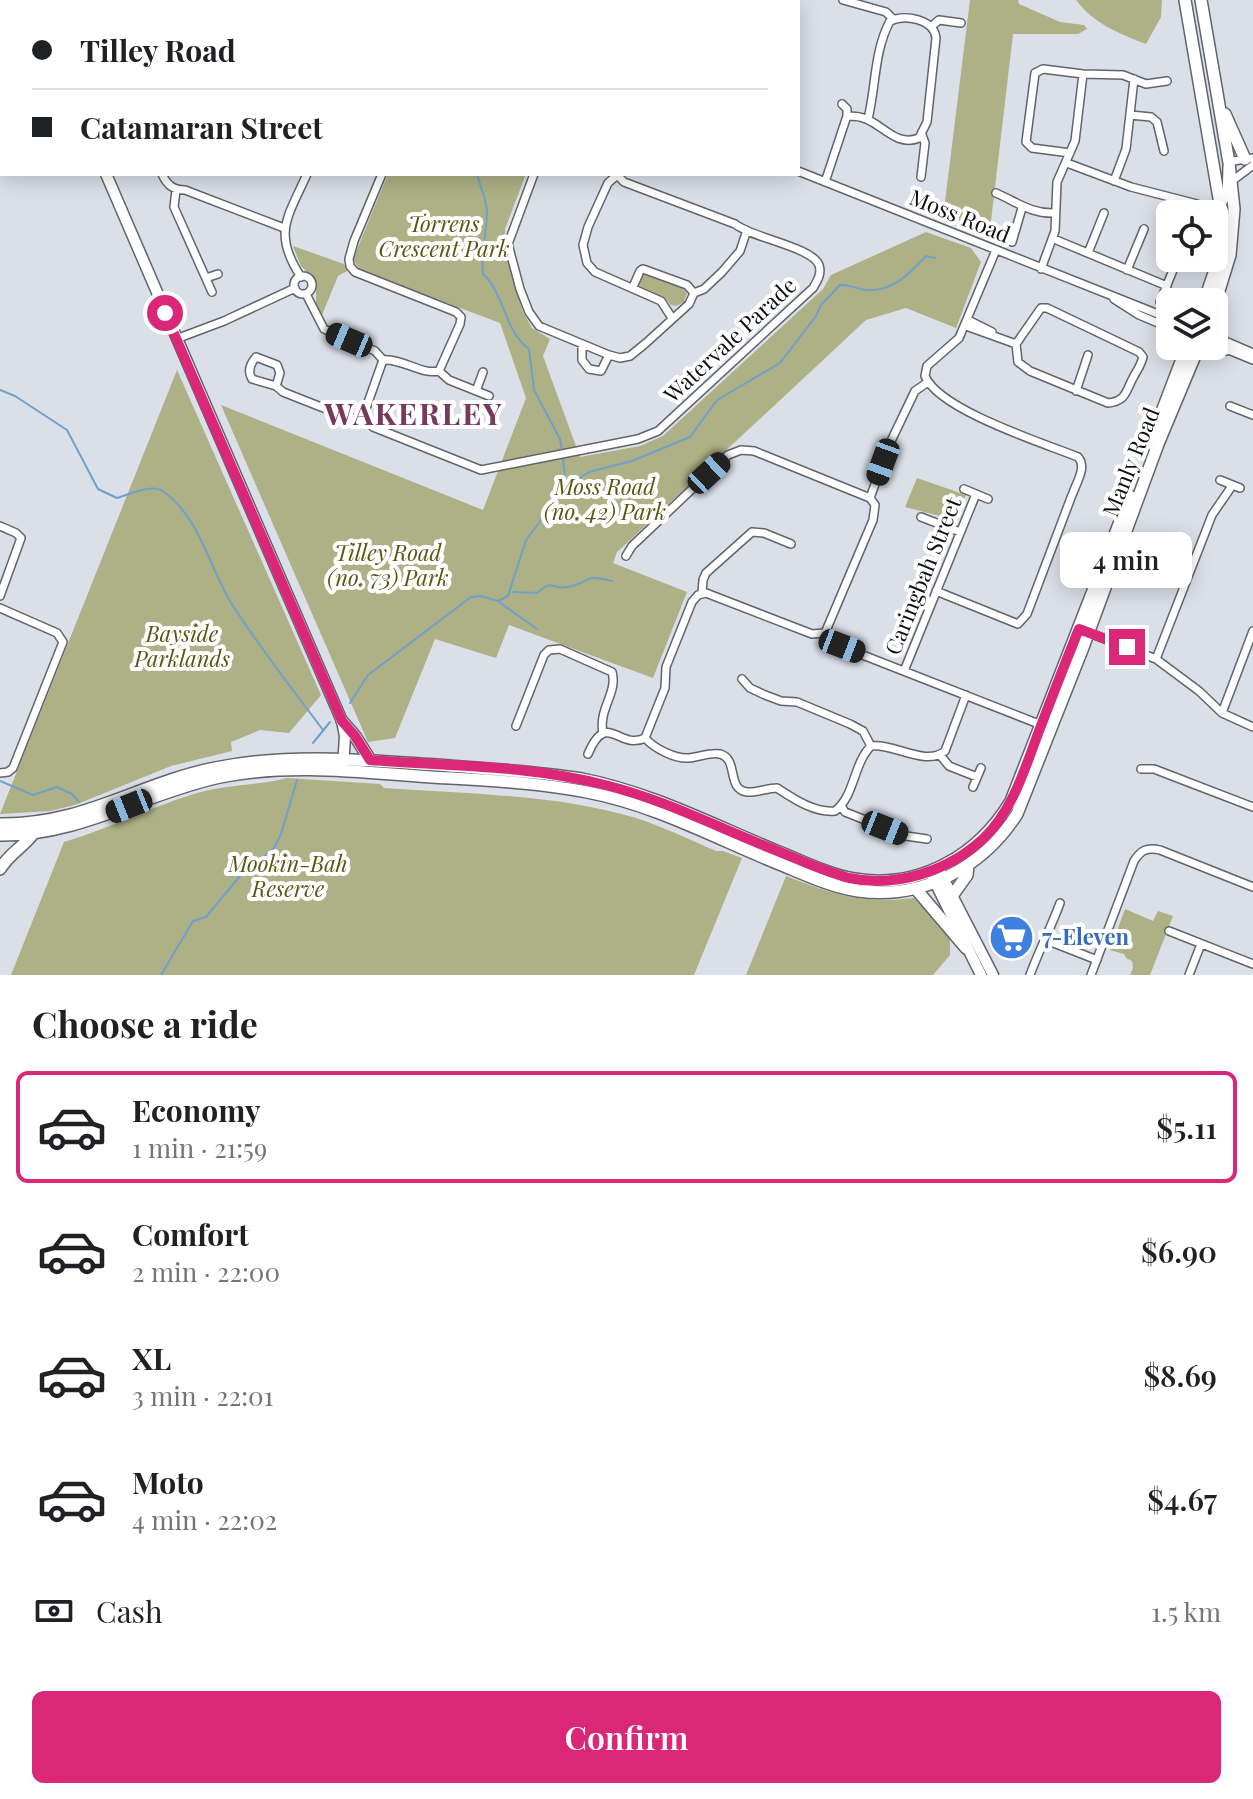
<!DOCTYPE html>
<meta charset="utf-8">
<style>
body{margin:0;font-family:"Playfair Display",serif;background:#f2f2f2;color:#202124;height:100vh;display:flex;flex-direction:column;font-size:30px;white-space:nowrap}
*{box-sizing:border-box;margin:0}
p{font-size:26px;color:#757577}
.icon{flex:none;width:44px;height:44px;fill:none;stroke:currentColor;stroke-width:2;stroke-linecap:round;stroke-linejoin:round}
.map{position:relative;height:975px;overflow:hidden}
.panel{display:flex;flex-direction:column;background:#fff;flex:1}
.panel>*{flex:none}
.hud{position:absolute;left:0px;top:0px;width:800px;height:176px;box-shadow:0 4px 20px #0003;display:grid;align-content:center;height:176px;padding:0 32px;background:#fff}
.controls{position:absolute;left:1156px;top:200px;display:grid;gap:16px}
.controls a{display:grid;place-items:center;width:72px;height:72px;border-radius:12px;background:#fff;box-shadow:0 4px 20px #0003;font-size:40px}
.end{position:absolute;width:36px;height:36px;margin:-18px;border:10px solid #db2777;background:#fff;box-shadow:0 0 0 4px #fff}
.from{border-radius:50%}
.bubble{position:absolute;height:56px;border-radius:12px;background:#fff;box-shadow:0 4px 20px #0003;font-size:26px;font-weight:600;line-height:56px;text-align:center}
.car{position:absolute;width:24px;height:48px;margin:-24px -12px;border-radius:10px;box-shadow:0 0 6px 2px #0007;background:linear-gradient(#222 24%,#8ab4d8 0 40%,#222 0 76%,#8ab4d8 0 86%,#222 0)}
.hud b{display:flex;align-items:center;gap:28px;height:76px;font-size:30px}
.hud b+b{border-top:2px solid #e0e0e0}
.hud i{width:20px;height:20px;background:#202124}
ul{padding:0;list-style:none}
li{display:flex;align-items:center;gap:24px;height:112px;margin:0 16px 12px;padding:0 16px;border:4px solid transparent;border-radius:12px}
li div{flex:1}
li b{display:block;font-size:30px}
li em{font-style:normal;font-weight:600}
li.current{border-color:#db2777}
li>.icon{width:72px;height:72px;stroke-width:1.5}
h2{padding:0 32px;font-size:36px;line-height:96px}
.pay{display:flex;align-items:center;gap:20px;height:88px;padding:0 32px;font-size:30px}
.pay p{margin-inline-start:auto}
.primary-button{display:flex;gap:16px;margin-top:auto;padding:16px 32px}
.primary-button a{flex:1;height:92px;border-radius:12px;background:#db2777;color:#fff;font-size:32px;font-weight:600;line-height:92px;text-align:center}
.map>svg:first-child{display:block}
.green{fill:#aeb085}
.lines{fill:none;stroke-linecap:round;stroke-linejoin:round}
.stream{stroke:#70a1cb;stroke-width:2}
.minor-casing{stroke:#60646c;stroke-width:10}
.secondary-casing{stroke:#60646c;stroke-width:13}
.primary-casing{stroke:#60646c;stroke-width:14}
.minor{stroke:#fff;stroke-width:7}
.secondary{stroke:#fff;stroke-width:10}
.primary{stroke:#fff;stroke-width:11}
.route{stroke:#db2777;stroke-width:10}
.labels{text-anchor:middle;stroke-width:8;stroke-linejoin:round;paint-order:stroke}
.street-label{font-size:22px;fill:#0d0f11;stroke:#fff}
.park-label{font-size:22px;font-style:italic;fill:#565710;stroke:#fff}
.shop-label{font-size:22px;font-weight:bold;fill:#366cbe;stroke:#fff;text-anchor:start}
.district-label{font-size:30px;font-weight:bold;letter-spacing:2px;fill:#78395e;stroke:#fff}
</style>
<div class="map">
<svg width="1253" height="975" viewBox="0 0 1253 975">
<rect width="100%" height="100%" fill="#dbdfe8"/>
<!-- green -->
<path class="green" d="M 970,0 L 1018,0 L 1019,4 L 1060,22 L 1084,25 L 1087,29 L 1078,34 L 1013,34 L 989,238 L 943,218 Z
M 1076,0 L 1162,0 L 1161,17 L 1146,44 C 1118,33 1094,24 1076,0 Z
M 388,174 L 526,174 L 505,229 L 506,255 L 523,312 L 532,328 L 550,339 L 543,356 L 580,457 L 640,446 L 663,436 L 823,289 L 831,275 L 926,232 L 971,248 L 981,262 L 956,328 L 906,308 L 866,320 L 617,552 L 613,563 L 687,592 L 653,678 L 509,625 L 496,658 L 435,639 L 395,738 L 368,742 L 221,405 L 483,510 L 526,398 L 500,323 L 360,270 L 353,259 Z
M 293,246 L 344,264 L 347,271 L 338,276 L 322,315 L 316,304 L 316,286 L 314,279 L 301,266 Z
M 648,274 L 682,287 L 687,293 L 684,302 L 676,306 L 671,305 L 664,297 L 641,287 L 639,285 L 643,275 Z
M 177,370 L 321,695 L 289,733 L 260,730 L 231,742 L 232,751 L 171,766 L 75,805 L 50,811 L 0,814 Z
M 917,478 L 966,495 L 956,518 L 951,519 L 905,507 Z
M 287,778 L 380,784 L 384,788 C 467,794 556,794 636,818 C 664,827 690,840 716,851 L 723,851 L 742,858 L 694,975 L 11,975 L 64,842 C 109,829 150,807 194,794 C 225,784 257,786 287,778 Z
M 786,876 C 835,895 861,904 914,898 L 950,934 L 950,955 L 933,975 L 746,975 Z
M 1125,909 L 1153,921 L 1158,911 L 1173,916 L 1150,975 L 1130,975 L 1133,968 L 1132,961 L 1126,958 L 1124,954 L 1110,950 Z"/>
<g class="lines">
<!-- stream -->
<path class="stream" d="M 477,174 C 480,187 487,199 487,213 C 486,234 481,253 483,274 C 505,294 504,331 529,349 L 534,390 L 560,439 L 562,452
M 0,390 L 15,396 L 67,430 L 98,489 L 117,498 C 131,494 152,483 164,492 C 199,517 209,566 230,601 C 258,646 291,687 323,730
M 563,458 L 566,487
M 513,592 L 537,593 C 554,578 551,590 567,587 C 592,583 581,573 612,581
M 499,602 L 537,629
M 350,703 L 368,675 L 471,597 L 481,596 L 498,601 L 508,596 L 526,540 L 566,487 L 589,472 L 632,461 L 690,437 L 717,400 L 780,363 L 816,316 L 821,305 L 840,285 C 850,284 856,289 866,290 C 893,292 909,274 926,256 L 935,258
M 313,743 L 330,722
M 0,781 L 33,795 L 57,787 L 72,794 L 79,802
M 161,975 L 193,921 L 206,917 L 240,876 L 274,848 L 281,834 L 297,780"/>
<defs>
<path id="minor" d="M 175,0 L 176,2
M 297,0 L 302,2
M 487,0 L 491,2
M 559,0 L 560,2
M 653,0 L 657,2
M 843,0 L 886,12 L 893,19
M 780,2 L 781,0
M 932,26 L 939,20 L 961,23
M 1130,115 L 1151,117 L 1157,122 L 1164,151
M 847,116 C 853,116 860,116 866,119 C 884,126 897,147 919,138 L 927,122 L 936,38 C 934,19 905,14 890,21 C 874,51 876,86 868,119
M 1070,153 L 1032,148 L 1026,142 L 1035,73 L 1043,69 L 1083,74 L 1123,75 L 1146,84 L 1167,81
M 1067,163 L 1131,187 L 1197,204
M 798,171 L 1168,318
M 162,174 C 167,185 173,190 185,190 L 284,228
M 382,174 L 354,241 L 349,259 L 350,266 L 355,272 L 456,312 L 461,317 L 460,324 L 439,371 L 449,380 L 489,396
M 534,174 L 508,244 L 520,289 L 529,312 L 539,326 L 609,355 L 620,358 L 630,356 L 646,343 L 689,304 L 694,293 L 704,289 L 722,272 L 740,251 L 746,233
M 616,176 L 608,183 L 588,227 L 583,245 L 587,263 L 595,272 L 661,301 L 672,318
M 921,177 L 925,143 L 922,135
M 1114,181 L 1126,149 L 1134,79
M 1232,181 L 1253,165
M 825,182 L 847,116 L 847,109 L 842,104
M 176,190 L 174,207 L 212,292
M 996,193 C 1017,202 1031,214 1055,213
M 1221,206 L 1226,197 L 1227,167 L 1233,161 L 1253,158
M 1054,239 L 1167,286
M 1012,242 L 1022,208
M 996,250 L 959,338 L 927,366 L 925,376 C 939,410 1043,443 1078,457 C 1087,467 1077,481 1073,493
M 1088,253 L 1104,213
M 1041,269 L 1055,231 L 1057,182 L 1075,141 L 1083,74
M 1127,270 L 1144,229
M294 285a9 9 0 1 1 18 0a9 9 0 1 1-18 0Z
M 301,277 C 272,233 288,217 307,174
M 206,278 L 218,274
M 633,287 L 640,271 L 643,269 L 687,285 L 694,293
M 306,294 L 324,329 L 375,351 L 383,360 L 365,411 L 365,418
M 1114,299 L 1139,315 L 1170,328
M 1160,302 L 1178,258
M 1041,308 L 1047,308 L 1139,352 L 1143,357 C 1141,365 1138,369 1134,376 C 1126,390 1127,401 1108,403 L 1030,371 L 1018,362 L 1016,344 Z
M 968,320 L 992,332
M 966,326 L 1016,344
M 1216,337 L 1253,353
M 176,339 L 224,321 L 295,288
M 1214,344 L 1253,360
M 582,345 L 582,360 L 589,369 L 601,371 L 609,355
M 383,360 C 402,358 421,375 439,371
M 276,386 L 280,373 L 277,365 L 256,357 C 250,364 247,371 252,379 L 276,386 L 283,392 L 349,418 L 365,418 L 373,427 L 481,470 L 638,439 L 658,431 L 813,288 C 817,281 822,274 819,265 C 812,247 752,238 735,224 L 624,182 L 616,174
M 476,391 L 483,372
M 1076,391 L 1088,355
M 1230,406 L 1253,415
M 892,439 L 915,391 L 928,382
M 1220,480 L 1240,488
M 964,489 L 988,499
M 870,498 L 886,454
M 921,517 L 960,532
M 0,526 L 16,533 L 21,538 L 0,596
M 626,556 L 632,546 L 728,455 L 741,450 L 754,451 L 870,498 L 875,505 L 873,520 L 825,633
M 936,591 L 1018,624 L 1027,614 L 1072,495
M 702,593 L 703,580 L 706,573 L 752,532 L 764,533 L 791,544
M 0,608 L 57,633 L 63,642 L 13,768 L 8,772 L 0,773
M 1087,632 L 1156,659 L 1199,691 L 1222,713 L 1253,727
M 1156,659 L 1212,515 L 1232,486
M 904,671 L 976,494
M 742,679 L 750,688 L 765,695 L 781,701 L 797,702 L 850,724 L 863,731 L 871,746
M 1222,713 L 1253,631
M 516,726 L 544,655 L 549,650 L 560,649 L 612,672 C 618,693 598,709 603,733
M 645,738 L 665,688 L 666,667 L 692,602 L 698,595 L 706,593 L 812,634 L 825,633 L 832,643 L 1044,726
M 645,738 C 655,749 675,759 689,758 C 699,757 711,752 720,754 C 739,759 726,789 747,792 C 756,793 767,788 777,788 C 794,799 814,813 835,811 C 855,796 853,764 871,746 C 894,743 926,767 945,751 L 966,695
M 588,754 C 607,709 619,751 645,738
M 940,755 L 949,766 L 977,777
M 1141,769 L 1154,769 L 1253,807
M 973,787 L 981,768
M 841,806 L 845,812 L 906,836 L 927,839
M 1169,931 L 1253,964
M 1046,940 L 1097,960
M 1030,975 C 1039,950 1051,928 1060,903
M 1091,975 L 1134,861 C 1141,850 1147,847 1160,850 L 1253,887
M 1189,975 L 1201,944"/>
<path id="secondary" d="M 29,0 L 30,2
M 106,174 L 342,721 L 345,736 L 343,767
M 941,874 L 993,975
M 932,876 L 981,975"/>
<path id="primary" d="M 1185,0 L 1222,216 L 1217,264 L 1204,302
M 1201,0 L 1229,163 L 1234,209 L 1230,255 L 1214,307
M 1225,114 L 1245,159
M 1215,304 L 1218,338
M 1166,317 L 1170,317
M 1197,351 L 1227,349
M 1150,443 L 1187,346
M 342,721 L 355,736 L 370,760
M 0,824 C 84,825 137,784 215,768 C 289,753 362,760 437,765 C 486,769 534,771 582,779 C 649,792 711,824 774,850 C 800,860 826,874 854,879 C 919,890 978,856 1011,801 L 1130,496
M 0,835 C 79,836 145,793 220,777 C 290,763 360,772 431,777 C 482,780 536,782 587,792 C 656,805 719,840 784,866 C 808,876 832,887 858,891 C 923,900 983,867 1017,814 L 1082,650 L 1158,444 L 1199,346
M 0,869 C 9,854 23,847 33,834
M 915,888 L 966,948
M 952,896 L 967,875 L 968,865"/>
</defs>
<!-- minor casing -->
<use href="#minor" class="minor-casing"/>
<!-- secondary casing -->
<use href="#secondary" class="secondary-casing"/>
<!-- primary casing -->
<use href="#primary" class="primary-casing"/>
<!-- minor -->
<use href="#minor" class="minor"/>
<!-- secondary -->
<use href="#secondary" class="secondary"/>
<!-- primary -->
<use href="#primary" class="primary"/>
</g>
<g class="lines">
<!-- route -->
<path class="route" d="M 165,313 L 342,721 L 355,736 L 370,760 C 448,766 530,765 605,785 C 662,799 715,826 770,848 C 796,858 822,871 849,878 C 897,888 949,871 984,838 C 1013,810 1025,768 1039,731 C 1052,697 1065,663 1079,629 L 1127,647"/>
</g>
<!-- icons -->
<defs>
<symbol id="supermarket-disc" viewBox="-11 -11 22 22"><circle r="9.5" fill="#3f7fe0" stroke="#fff"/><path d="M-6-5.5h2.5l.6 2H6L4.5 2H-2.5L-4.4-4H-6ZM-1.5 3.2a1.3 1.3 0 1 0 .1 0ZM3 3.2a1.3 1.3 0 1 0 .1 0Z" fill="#fff"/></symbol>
</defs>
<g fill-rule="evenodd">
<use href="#supermarket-disc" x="986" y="912" width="51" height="51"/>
</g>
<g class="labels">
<!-- street labels -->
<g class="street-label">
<text transform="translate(960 216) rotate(22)" y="8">Moss Road</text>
<text transform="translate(730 340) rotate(-43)" y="8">Watervale Parade</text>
<text transform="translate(1131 462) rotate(-68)" y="8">Manly Road</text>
<text transform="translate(923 576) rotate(-68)" y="8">Caringbah Street</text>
</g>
<!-- park labels -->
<g class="park-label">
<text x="444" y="232">Torrens<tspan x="444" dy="25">Crescent Park</tspan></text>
<text x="605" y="495">Moss Road<tspan x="605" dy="25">(no. 42) Park</tspan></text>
<text x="388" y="561">Tilley Road<tspan x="388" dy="25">(no. 73) Park</tspan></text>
<text x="182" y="642">Bayside<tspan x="182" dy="25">Parklands</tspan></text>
<text x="288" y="872">Mookin-Bah<tspan x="288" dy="25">Reserve</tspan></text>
</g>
<!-- shop labels -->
<g class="shop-label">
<text x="1042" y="945">7-Eleven</text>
</g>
<!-- district labels -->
<g class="district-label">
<text x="414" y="425">WAKERLEY</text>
</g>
</g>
</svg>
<div class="controls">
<a><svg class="icon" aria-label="locate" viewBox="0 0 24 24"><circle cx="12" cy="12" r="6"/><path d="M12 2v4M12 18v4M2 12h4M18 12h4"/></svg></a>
<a><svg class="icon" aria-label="layers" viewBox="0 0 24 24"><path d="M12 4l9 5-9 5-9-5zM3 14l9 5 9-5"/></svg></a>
</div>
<i class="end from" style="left:165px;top:313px"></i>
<i class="end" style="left:1127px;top:647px"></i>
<div class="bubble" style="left:1060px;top:532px;width:132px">4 min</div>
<i class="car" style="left:349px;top:340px;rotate:293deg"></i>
<i class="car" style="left:883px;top:462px;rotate:200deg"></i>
<i class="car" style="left:709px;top:473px;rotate:47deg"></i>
<i class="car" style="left:842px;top:646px;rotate:111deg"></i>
<i class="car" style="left:129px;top:806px;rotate:248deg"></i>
<i class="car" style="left:885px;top:828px;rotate:112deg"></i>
<div class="hud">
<b><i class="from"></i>Tilley Road</b>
<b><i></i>Catamaran Street</b>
</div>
</div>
<section class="panel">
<h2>Choose a ride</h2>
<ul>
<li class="current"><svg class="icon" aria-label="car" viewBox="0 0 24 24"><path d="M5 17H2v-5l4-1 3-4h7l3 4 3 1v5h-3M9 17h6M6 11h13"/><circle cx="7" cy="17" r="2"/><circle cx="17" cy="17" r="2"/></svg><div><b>Economy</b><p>1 min · 21:59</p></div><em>$5.11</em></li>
<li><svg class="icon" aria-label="car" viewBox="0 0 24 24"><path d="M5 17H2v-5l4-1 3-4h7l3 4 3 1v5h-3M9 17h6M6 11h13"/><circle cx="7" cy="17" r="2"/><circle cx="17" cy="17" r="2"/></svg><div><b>Comfort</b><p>2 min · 22:00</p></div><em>$6.90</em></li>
<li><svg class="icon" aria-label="car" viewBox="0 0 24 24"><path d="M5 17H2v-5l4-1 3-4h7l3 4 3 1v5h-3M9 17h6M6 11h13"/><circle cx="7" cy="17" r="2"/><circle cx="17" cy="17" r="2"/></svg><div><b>XL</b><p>3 min · 22:01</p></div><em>$8.69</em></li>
<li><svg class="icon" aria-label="car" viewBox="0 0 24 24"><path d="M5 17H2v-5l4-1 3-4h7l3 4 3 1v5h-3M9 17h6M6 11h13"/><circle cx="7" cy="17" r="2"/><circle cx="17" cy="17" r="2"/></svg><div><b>Moto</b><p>4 min · 22:02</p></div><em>$4.67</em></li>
</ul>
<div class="pay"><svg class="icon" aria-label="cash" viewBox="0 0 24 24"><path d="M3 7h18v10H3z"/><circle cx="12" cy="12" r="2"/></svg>Cash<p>1.5 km</p></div>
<div class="primary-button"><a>Confirm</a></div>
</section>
